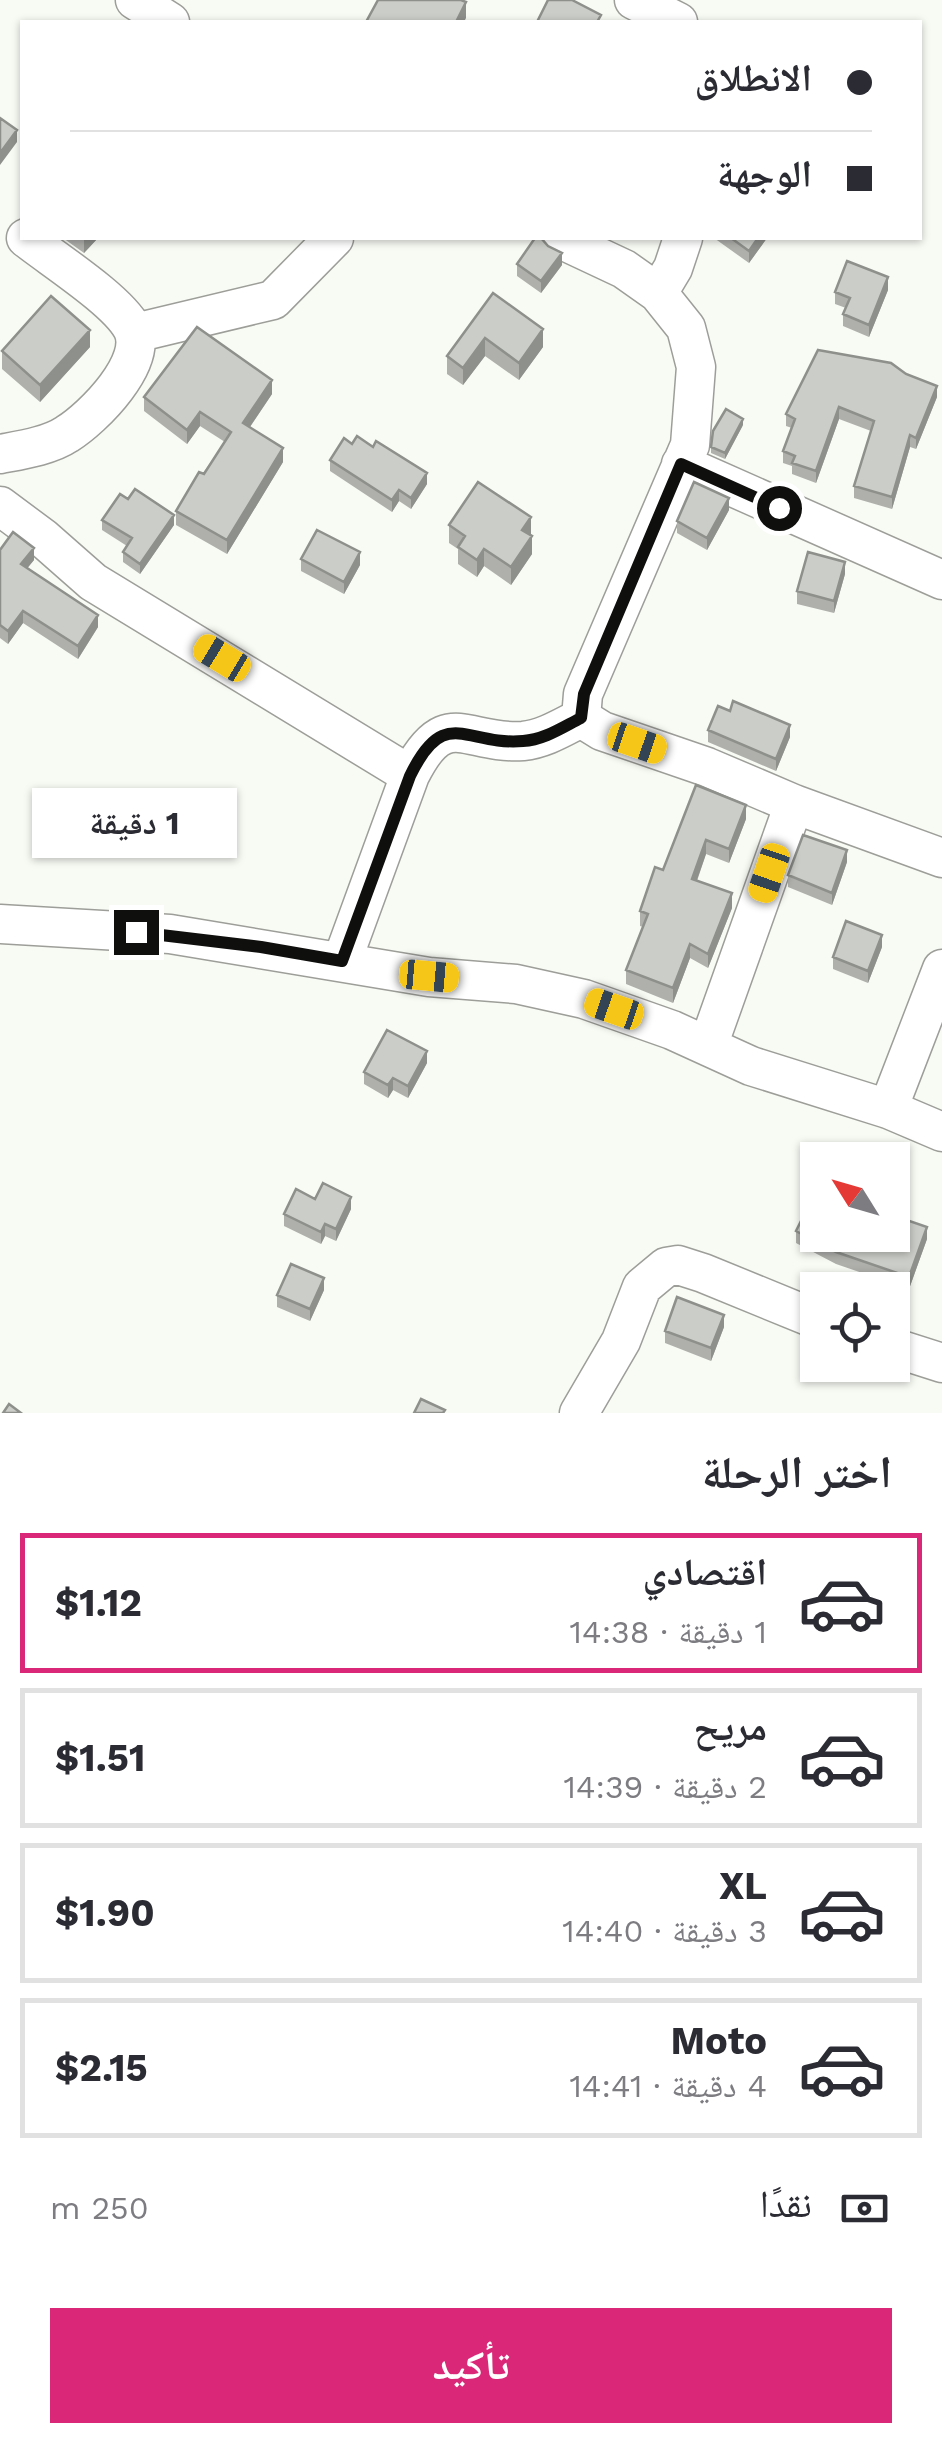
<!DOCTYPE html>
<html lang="ar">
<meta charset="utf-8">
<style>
body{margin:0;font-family:"Work Sans","Noto Naskh Arabic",sans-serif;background:#f7f7f7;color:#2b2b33;direction:rtl;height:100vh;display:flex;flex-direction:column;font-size:38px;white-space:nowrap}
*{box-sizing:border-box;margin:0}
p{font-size:32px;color:#7c7c81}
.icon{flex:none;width:55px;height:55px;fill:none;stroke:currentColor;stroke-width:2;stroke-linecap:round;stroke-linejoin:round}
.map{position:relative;height:1413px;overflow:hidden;direction:ltr}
.panel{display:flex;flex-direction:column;background:#fff;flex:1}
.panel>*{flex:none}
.hud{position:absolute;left:20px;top:20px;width:902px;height:220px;border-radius:0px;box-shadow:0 2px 8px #0004;direction:rtl;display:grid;align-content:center;height:220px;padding:0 50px;background:#fff}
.needle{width:65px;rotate:307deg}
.controls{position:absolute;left:800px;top:1142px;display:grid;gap:20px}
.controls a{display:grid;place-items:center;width:110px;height:110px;border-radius:0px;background:#fff;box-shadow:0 2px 8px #0004;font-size:50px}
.end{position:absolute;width:45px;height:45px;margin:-22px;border:12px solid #0f0f0e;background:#fff;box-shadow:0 0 0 5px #fff}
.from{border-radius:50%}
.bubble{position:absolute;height:70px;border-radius:0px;background:#fff;box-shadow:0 2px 8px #0004;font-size:32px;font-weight:700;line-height:70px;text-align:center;direction:rtl}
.car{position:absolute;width:30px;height:60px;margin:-30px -15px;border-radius:12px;box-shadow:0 0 8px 2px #0007;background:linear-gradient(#f5c518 24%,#345 0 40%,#f5c518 0 76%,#345 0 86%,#f5c518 0)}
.hud b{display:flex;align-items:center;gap:35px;height:95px;font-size:38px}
.hud b+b{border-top:2px solid #e1e1e2}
.hud i{width:25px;height:25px;background:#2b2b33}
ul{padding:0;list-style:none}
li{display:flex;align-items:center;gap:30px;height:140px;margin:0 20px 15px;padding:0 30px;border:5px solid #e1e1e2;border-radius:0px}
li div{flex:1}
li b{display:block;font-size:38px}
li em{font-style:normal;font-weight:700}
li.on{border-color:#db2777}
li>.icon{width:90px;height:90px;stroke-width:1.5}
h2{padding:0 50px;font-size:45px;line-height:120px}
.pay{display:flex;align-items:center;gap:25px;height:110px;padding:0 50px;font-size:38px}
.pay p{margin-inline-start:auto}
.cta{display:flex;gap:20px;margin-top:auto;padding:20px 50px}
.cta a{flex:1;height:115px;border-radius:0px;background:#db2777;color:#fff;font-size:40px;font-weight:700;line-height:115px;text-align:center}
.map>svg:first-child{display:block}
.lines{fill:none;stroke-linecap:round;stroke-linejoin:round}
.minor-casing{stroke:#9d9e99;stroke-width:41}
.minor{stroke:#fff;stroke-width:38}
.wall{fill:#afb0ac}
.shaded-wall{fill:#8e908c}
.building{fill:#cbcdc8;stroke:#8e908c;stroke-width:2.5}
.route{stroke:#0f0f0e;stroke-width:12}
</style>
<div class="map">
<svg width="942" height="1413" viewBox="0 0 942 1413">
<rect width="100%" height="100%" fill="#f8faf4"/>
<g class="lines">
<defs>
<path id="minor" d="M 135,0 L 170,22
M 634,0 L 678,22
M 558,238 L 624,269 L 658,293 L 686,328 L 696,367 L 690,445 L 583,694 L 581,718
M 658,293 L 673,268 L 683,238
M 135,333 L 273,300 L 334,238
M 0,454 C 21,450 49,446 67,434 C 93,418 150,361 132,328 C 117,300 54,260 26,238
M 681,464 L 942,580
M 0,506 L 43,538 L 93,582 L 410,775
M 581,718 L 602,731 L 707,767 L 794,804 L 942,858
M 0,924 L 170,934 L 429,977 L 516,984 L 584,999 L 672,1030 L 751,1066 L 888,1109 L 942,1132
M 342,961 L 410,775 C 446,704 465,745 523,741 C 544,739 563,727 581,718
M 708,1046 L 794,804
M 888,1109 L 942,969
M 892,1347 L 942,1363
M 579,1413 L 621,1341 L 642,1287 L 666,1267 L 678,1265 L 703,1273 L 818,1320"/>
</defs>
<!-- minor casing -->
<use href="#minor" class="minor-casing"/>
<!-- minor -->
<use href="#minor" class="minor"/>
</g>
<!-- wall -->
<path class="wall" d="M 63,238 L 98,238 L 84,253 Z
M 714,238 L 767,238 L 749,263 Z
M 517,264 L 562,265 L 541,293 L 517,276 Z
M 888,290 L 869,337 L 843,326 L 843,314 L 846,308 L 835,304 L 835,292 Z
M 493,293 L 543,347 L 519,380 L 485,356 L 463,385 L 447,374 L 447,356 Z
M 90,347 L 40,402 L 2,369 L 2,351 Z
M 818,350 L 937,397 L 916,449 L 910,447 L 892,509 L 854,498 L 854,486 L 871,431 L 839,419 L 816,483 L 792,474 L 792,466 L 783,463 L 783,451 L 792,428 L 786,426 L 786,414 Z
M 272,394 L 250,427 L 283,462 L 227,554 L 176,525 L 176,511 L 225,442 L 200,426 L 187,444 L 144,411 L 144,397 Z
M 743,425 L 725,459 L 711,453 L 711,447 Z
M 330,460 L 427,484 L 411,509 L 399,501 L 392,512 L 330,471 Z
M 729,510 L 707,550 L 677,533 L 677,521 Z
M 102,520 L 174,525 L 140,574 L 123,562 L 123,552 L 127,546 L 102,530 Z
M 449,525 L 531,535 L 532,554 L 511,585 L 484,566 L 477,577 L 458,564 L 458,549 L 449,543 Z
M 0,550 L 34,560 L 27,568 L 98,627 L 78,659 L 23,623 L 8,644 L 0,638 Z
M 301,559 L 360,565 L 344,594 L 301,571 Z
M 845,574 L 834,613 L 797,604 L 797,591 Z
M 708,730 L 790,737 L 776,771 L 708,742 Z
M 696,785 L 746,819 L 729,863 L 706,854 L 697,881 L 732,908 L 708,968 L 690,958 L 673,1003 L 626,984 L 626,970 L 643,927 L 640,926 L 640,911 L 663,870 Z
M 847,862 L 832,905 L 788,887 L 788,875 Z
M 882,947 L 868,983 L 833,969 L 833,957 Z
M 427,1063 L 408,1098 L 393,1090 L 388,1098 L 364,1084 L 364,1072 Z
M 315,1199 L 351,1209 L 336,1241 L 325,1236 L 321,1244 L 284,1226 L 284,1214 Z
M 796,1231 L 877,1238 L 927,1239 L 909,1289 L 836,1264 L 796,1243 Z
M 324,1290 L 310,1321 L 277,1307 L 277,1295 Z
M 724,1327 L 711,1361 L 665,1343 L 665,1331 Z"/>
<!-- shaded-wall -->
<path class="shaded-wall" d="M 466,2 L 466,18 L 464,22 L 456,22 Z
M 17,130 L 17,142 L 0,165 L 0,153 Z
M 84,238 L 98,238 L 84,253 Z
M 758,238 L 767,238 L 749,263 L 749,251 Z
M 562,253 L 562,265 L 541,293 L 541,281 Z
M 888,277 L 888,290 L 869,337 L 869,325 Z
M 543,329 L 543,347 L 519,380 L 519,363 Z
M 90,330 L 90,347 L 40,402 L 40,385 Z
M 485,338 L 485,356 L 463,385 L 463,368 Z
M 272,380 L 272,394 L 243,437 L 243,423 Z
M 937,386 L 937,397 L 916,449 L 916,438 Z
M 839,407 L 839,419 L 816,483 L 816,471 Z
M 200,412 L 200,426 L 187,444 L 187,430 Z
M 743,419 L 743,425 L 725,459 L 725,453 Z
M 910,435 L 910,447 L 892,509 L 892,497 Z
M 283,448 L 283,462 L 227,554 L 227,540 Z
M 427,473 L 427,484 L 411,509 L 411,498 Z
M 399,490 L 399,501 L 392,512 L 392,500 Z
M 729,498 L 729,510 L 707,550 L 707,538 Z
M 174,515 L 174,525 L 140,574 L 140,564 Z
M 531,517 L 531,535 L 522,548 L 522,530 Z
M 532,536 L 532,554 L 511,585 L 511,567 Z
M 34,548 L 34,560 L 21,576 L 21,564 Z
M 484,549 L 484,566 L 477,577 L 477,560 Z
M 360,552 L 360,565 L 344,594 L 344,582 Z
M 845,562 L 845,574 L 834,613 L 834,601 Z
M 23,611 L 23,623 L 8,644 L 8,631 Z
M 98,615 L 98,627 L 78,659 L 78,646 Z
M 790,725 L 790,737 L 776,771 L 776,759 Z
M 746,805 L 746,819 L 729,863 L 729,849 Z
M 706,840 L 706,854 L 692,894 L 692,879 Z
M 847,850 L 847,862 L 832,905 L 832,893 Z
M 732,893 L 732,908 L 708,968 L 708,954 Z
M 882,935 L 882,947 L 868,983 L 868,971 Z
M 690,944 L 690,958 L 673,1003 L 673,988 Z
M 427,1051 L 427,1063 L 408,1098 L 408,1086 Z
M 393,1078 L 393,1090 L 388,1098 L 388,1085 Z
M 351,1197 L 351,1209 L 336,1241 L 336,1229 Z
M 325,1224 L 325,1236 L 321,1244 L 321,1232 Z
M 927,1227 L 927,1239 L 909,1289 L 909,1277 Z
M 324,1278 L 324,1290 L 310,1321 L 310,1309 Z
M 724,1315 L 724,1327 L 711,1361 L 711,1348 Z"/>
<!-- building -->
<path class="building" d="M 378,0 L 461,0 L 466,2 L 456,22 L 366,22 Z
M 548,0 L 572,0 L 601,15 L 597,22 L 537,22 Z
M 0,118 L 17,130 L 0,153 Z
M 535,238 L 541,238 L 548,246 L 562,253 L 541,281 L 517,264 Z
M 731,238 L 758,238 L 749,251 Z
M 847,261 L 888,277 L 869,325 L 843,314 L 850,298 L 835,292 Z
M 493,293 L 543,329 L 519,363 L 485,338 L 463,368 L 447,356 Z
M 51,296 L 90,330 L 40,385 L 2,351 Z
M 197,327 L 272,380 L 243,423 L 283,448 L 227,540 L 176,511 L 199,472 L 204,474 L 231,432 L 200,412 L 187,430 L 144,397 Z
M 818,350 L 891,363 L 906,374 L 937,386 L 916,438 L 910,435 L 892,497 L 854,486 L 874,421 L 839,407 L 816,471 L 792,463 L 795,456 L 783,451 L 795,419 L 786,414 Z
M 726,409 L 743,419 L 725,453 L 711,447 L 713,431 Z
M 357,436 L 373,447 L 376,441 L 427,473 L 411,498 L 399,490 L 392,500 L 330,460 L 344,438 L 352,444 Z
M 478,482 L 531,517 L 522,530 L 532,536 L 511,567 L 484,549 L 477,560 L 458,547 L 465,536 L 449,525 Z
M 694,482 L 729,498 L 707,538 L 677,521 Z
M 135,489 L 174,515 L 140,564 L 123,552 L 132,538 L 102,520 L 120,494 L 128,499 Z
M 317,530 L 360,552 L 344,582 L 301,559 Z
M 13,532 L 34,548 L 21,564 L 98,615 L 78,646 L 23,611 L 8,631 L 0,625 L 0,550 Z
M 808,552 L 845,562 L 834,601 L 797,591 Z
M 733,701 L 790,725 L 776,759 L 708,730 L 718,706 L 730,711 Z
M 696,785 L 746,805 L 729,849 L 706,840 L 692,879 L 732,893 L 708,954 L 690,944 L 673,988 L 626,970 L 648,914 L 640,911 L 655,867 L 663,870 Z
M 803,835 L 847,850 L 832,893 L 788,875 Z
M 846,921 L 882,935 L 868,971 L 833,957 Z
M 387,1030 L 427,1051 L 408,1086 L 393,1078 L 388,1085 L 364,1072 Z
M 323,1183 L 351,1197 L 336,1229 L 325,1224 L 321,1232 L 284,1214 L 296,1189 L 315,1199 Z
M 810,1203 L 818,1207 L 818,1235 L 872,1235 L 877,1238 L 878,1235 L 892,1235 L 892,1215 L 927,1227 L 909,1277 L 836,1252 L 796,1231 Z
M 291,1264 L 324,1278 L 310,1309 L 277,1295 Z
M 677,1297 L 724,1315 L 711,1348 L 665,1331 Z
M 421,1399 L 445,1410 L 443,1413 L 414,1413 Z
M 9,1404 L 21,1413 L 3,1413 Z"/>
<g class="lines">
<!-- route -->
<path class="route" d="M 136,932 L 261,947 L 342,961 L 410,776 C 445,704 465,746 523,741 C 544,740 563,727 581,718 L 584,694 L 681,464 L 779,508"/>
</g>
</svg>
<div class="controls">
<a><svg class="needle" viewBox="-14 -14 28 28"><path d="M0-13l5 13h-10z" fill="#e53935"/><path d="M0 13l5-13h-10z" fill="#7c7c81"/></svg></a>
<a><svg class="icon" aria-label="locate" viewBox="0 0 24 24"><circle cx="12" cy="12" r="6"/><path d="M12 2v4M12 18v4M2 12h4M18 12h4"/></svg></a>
</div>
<i class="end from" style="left:779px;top:508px"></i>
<i class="end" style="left:136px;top:932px"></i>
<div class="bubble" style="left:32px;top:788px;width:205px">1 دقيقة</div>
<i class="car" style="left:222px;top:658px;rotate:301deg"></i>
<i class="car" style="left:637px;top:743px;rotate:109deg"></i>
<i class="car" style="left:769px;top:873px;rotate:199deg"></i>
<i class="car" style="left:429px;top:976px;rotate:95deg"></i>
<i class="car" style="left:614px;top:1009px;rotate:289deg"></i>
<div class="hud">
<b><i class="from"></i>الانطلاق</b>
<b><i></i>الوجهة</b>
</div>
</div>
<section class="panel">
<h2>اختر الرحلة</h2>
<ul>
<li class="on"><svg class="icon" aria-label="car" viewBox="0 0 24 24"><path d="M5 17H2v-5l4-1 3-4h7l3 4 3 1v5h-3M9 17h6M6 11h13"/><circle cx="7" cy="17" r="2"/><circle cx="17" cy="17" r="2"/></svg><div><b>اقتصادي</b><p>1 دقيقة · 14:38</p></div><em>$1.12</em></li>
<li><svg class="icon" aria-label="car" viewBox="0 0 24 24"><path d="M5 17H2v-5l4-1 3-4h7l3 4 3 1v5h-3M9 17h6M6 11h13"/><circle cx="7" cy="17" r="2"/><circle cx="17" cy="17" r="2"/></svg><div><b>مريح</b><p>2 دقيقة · 14:39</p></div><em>$1.51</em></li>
<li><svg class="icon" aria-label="car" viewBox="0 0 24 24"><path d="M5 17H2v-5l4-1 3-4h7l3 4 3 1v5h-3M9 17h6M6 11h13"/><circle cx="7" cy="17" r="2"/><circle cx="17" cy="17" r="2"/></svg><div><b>XL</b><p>3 دقيقة · 14:40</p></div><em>$1.90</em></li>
<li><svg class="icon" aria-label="car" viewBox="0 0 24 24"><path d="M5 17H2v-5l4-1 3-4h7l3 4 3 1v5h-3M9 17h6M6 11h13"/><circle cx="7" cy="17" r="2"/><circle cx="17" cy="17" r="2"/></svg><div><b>Moto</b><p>4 دقيقة · 14:41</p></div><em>$2.15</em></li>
</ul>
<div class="pay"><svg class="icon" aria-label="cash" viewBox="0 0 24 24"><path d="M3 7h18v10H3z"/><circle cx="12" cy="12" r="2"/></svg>نقدًا<p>250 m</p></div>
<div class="cta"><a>تأكيد</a></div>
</section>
